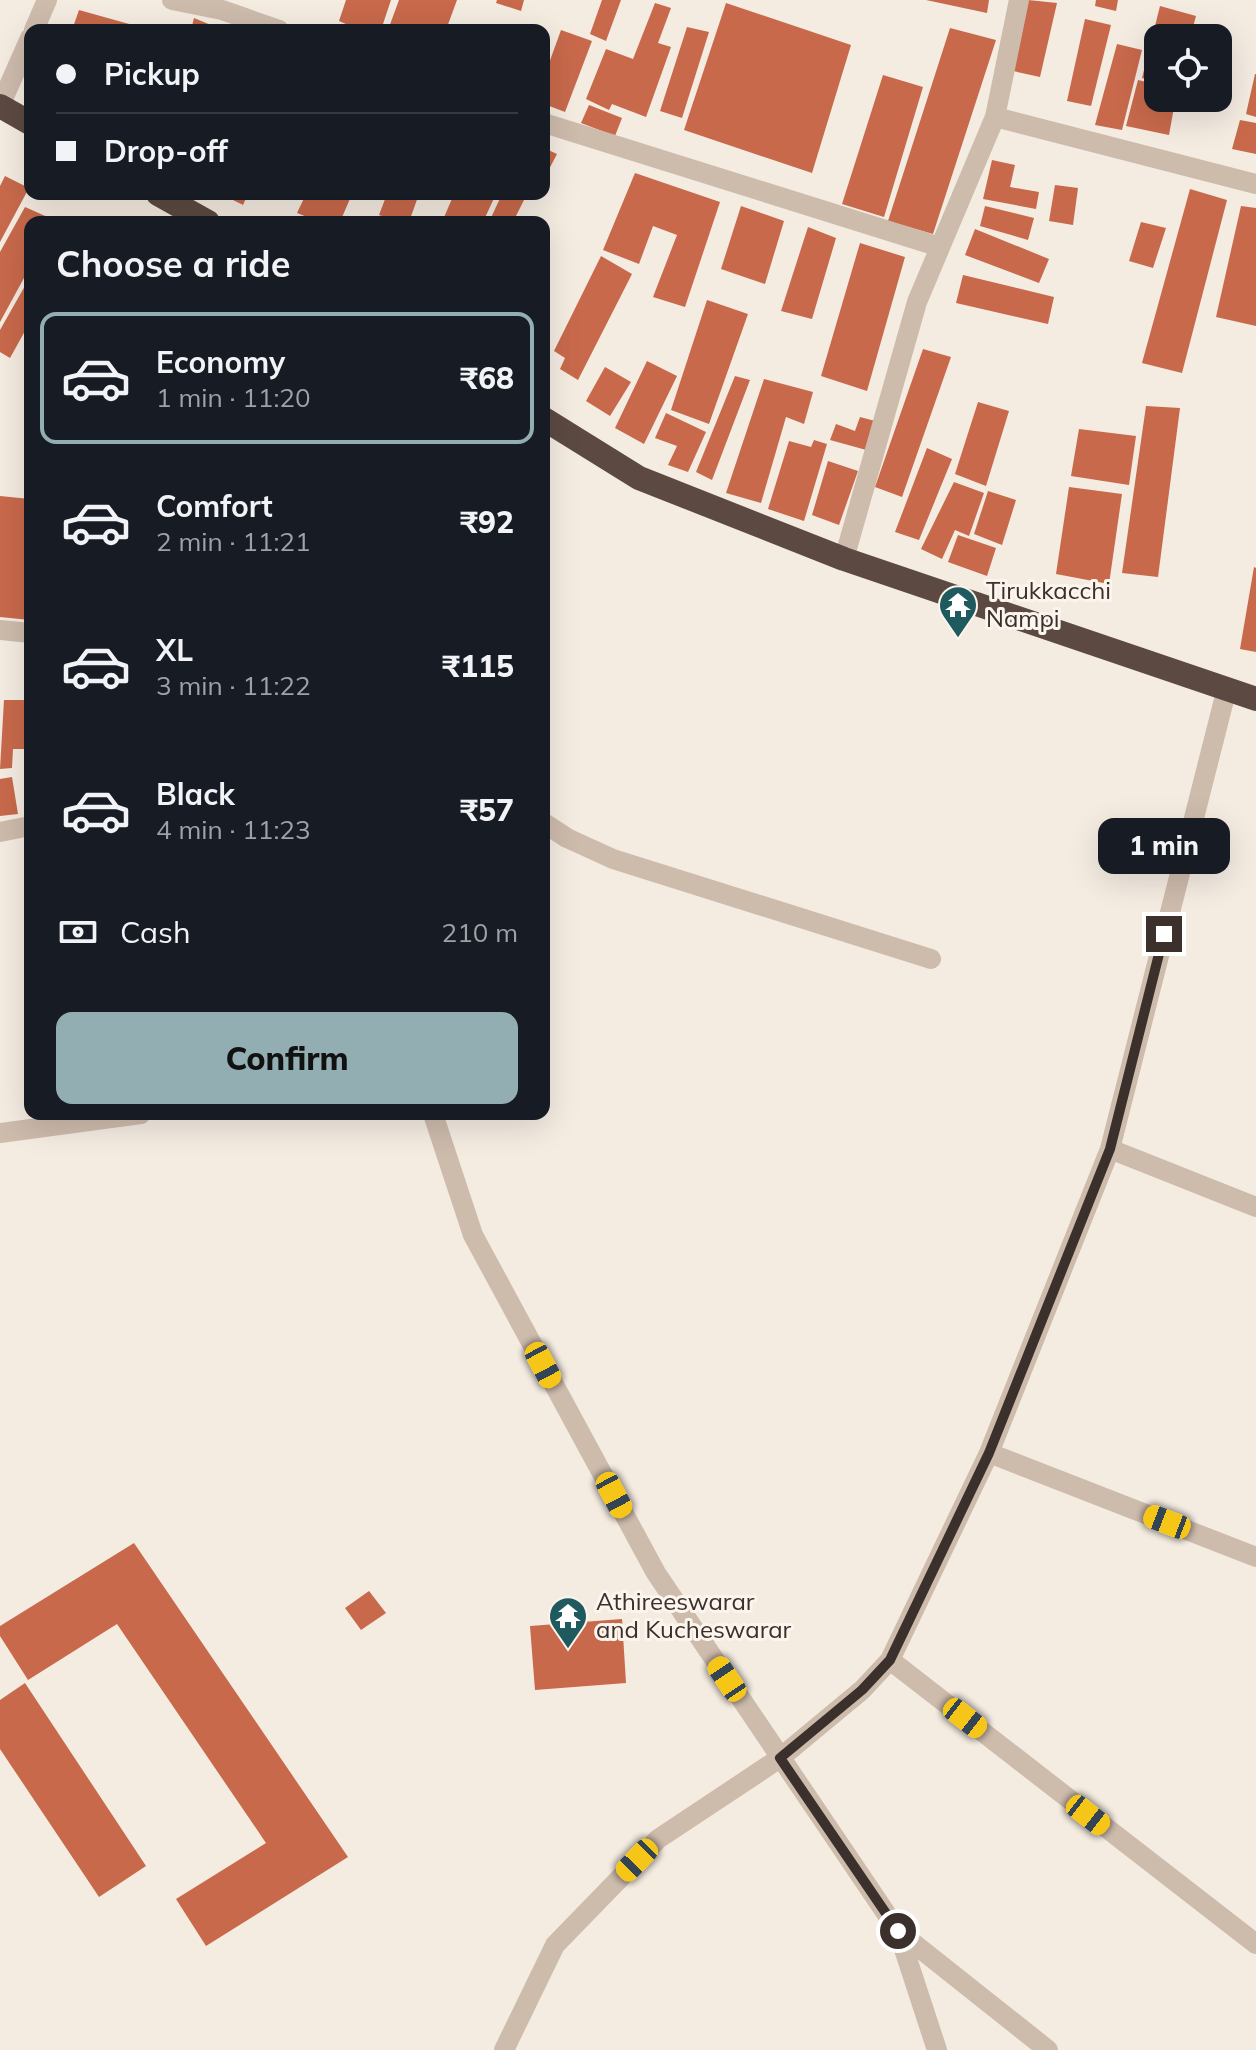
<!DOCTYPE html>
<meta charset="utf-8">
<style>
body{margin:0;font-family:Mulish,sans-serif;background:#242831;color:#f1f3f6;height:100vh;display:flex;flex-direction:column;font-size:30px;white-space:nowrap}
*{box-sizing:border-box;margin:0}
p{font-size:26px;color:#9ea1a6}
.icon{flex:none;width:44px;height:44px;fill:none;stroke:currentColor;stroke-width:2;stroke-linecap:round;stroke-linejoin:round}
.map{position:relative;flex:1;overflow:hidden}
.side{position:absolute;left:24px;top:216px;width:526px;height:904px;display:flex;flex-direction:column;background:#171b24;border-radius:16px;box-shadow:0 8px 32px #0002}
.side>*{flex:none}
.guide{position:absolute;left:24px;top:24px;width:526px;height:176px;border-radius:16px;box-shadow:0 8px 32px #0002;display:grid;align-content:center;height:176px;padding:0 32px;background:#171b24}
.fabs{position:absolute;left:1144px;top:24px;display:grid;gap:16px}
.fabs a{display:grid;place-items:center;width:88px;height:88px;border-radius:16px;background:#171b24;box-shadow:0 8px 32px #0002;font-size:40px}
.end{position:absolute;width:36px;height:36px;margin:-18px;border:10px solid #3b302b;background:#fff;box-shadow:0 0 0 4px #fff}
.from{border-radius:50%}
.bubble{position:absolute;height:56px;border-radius:16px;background:#171b24;box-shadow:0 8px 32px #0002;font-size:26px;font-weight:800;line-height:56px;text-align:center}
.car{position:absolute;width:24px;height:48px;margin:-24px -12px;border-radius:10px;box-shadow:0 0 6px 2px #0007;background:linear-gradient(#f5c518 24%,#345 0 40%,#f5c518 0 76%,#345 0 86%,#f5c518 0)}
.guide b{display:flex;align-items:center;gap:28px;height:76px;font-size:30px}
.guide b+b{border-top:2px solid #363941}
.guide i{width:20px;height:20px;background:#f1f3f6}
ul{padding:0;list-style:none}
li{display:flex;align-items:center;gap:24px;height:132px;margin:0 16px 12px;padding:0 16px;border:4px solid transparent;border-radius:16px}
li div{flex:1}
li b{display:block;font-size:30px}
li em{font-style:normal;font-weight:800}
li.on{border-color:#92aeb2}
li>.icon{width:72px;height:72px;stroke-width:1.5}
h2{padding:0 32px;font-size:36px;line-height:96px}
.pay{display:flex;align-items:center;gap:20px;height:88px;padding:0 32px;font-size:30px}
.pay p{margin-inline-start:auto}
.cta{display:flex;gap:16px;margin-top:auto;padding:16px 32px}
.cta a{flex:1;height:92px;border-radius:16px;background:#92aeb2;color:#111;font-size:32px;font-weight:800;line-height:92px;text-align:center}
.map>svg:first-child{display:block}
.building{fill:#c8694b}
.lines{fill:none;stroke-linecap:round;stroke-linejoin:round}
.minor{stroke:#cdbbac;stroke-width:20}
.highway{stroke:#5c4a42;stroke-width:24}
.route{stroke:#3b302b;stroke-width:10}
.labels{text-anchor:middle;stroke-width:6;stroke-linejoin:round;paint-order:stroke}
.poi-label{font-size:24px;fill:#3b302b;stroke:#fbf5ee;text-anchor:start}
</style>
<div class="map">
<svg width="1256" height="2050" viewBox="0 0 1256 2050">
<rect width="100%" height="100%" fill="#f4ebe1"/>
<!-- building -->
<path class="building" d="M 346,0 L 391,0 L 381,30 L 360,30 L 339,21 Z
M 399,0 L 457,0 L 446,30 L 388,30 Z
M 497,0 L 524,0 L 521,11 L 496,3 Z
M 602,0 L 621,0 L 606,41 L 590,34 Z
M 926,0 L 989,0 L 987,13 Z
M 1028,0 L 1057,3 L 1040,77 L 1013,71 Z
M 1096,0 L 1118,0 L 1116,11 L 1095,6 Z
M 655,3 L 671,8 L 658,43 L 671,47 L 646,117 L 612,104 L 609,110 L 586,99 L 606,49 L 633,59 Z
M 726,3 L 851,45 L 812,173 L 684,130 Z
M 1160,6 L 1196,16 L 1190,38 L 1158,38 L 1158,82 L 1142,78 Z
M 79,10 L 147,29 L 147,30 L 72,30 Z
M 194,18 L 223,30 L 191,30 Z
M 1085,19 L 1111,25 L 1091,106 L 1067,101 Z
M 687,27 L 709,32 L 682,118 L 660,111 Z
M 950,28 L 996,40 L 933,234 L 888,221 Z
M 1197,29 L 1227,37 L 1219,70 L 1218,38 L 1195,38 Z
M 561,30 L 592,41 L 565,112 L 544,104 L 544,77 Z
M 1117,44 L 1142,50 L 1122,130 L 1095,125 Z
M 1255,74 L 1256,74 L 1256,117 L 1246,114 Z
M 883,75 L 923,87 L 884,217 L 842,204 Z
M 1138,80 L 1155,84 L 1153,98 L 1175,102 L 1169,135 L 1126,126 Z
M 589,105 L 622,118 L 615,136 L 581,123 Z
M 1240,120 L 1256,123 L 1256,154 L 1232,149 Z
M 544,148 L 557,154 L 544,179 Z
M 992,160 L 1015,165 L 1010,187 L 1039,192 L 1036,209 L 983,199 Z
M 635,173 L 720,202 L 685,307 L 653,297 L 677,235 L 653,226 L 639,264 L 603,250 Z
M 5,176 L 29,188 L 0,242 L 0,186 Z
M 1055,185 L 1078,188 L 1073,225 L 1049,221 Z
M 1190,189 L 1227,200 L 1182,373 L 1142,363 Z
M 221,194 L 248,194 L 243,205 Z
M 306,194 L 352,194 L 340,222 L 304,222 L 307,217 L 297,213 Z
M 387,194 L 419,194 L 409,222 L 398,222 L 379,215 Z
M 454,194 L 496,194 L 483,222 L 442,222 Z
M 502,194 L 525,198 L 513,222 L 489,222 Z
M 741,206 L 784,221 L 765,284 L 721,269 Z
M 985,206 L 1034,218 L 1028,240 L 980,226 Z
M 1241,206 L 1256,208 L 1256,326 L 1216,317 Z
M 25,207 L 59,222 L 30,222 L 30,267 L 0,322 L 0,252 Z
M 1141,222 L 1166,228 L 1153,268 L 1129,261 Z
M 808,227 L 836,238 L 812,319 L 781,311 Z
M 975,229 L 1049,259 L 1039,283 L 965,255 Z
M 860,243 L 905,257 L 867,391 L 821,376 Z
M 601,256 L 632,274 L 578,380 L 560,369 L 565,358 L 554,351 Z
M 963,275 L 1054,297 L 1048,324 L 956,303 Z
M 30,277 L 30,322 L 10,358 L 0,352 L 0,330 Z
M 707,300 L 748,314 L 709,424 L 671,410 Z
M 923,349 L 951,357 L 902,497 L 875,487 Z
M 647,361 L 677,376 L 644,444 L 615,428 Z
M 605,367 L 631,382 L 610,416 L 586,401 Z
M 735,376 L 750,380 L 712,480 L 696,472 Z
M 764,379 L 813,392 L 804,424 L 786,417 L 761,503 L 726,493 Z
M 978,402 L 1009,411 L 986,486 L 955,474 Z
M 1146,406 L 1180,408 L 1158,577 L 1122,573 Z
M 666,413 L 706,432 L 688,472 L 668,465 L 677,446 L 655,438 Z
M 860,417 L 879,422 L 870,451 L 830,440 L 836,424 L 855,431 Z
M 1079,429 L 1136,436 L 1129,485 L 1071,476 Z
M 814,440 L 827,444 L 804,521 L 768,509 L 789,441 L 811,447 Z
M 927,448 L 952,459 L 919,540 L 895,532 Z
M 828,461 L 858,471 L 839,525 L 812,515 Z
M 954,482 L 984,493 L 969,536 L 955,530 L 942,559 L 921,549 Z
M 1069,487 L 1122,494 L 1109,584 L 1056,574 Z
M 988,491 L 1016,500 L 1002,545 L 974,534 Z
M 0,496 L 30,499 L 30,620 L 0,617 Z
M 958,535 L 996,548 L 987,576 L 948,562 Z
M 1254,567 L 1256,568 L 1256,652 L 1240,649 Z
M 4,700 L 30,700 L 30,749 L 13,749 L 12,768 L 0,769 Z
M 12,777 L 18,814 L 0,816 L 0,779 Z
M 134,1543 L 348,1857 L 206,1946 L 176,1899 L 266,1843 L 117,1624 L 28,1680 L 0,1636 L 0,1626 Z
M 369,1591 L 386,1613 L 361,1630 L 345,1608 Z
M 622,1619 L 626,1683 L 535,1690 L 530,1626 Z
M 25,1683 L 146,1866 L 99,1897 L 0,1749 L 0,1700 Z"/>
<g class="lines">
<!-- minor -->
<path class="minor" d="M 172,0 L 222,10 L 279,30
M 34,30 L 47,0
M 0,106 L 30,38
M 995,117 L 1256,184
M 544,123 L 940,247
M 844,559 L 917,302 L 995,117 L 1019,0
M 0,630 L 30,633
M 544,823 L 567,838 L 613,859 L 931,959
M 0,832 L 30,826
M 433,1114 L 473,1235 L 656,1573 L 898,1931 L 937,2050
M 0,1133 L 141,1114
M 1110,1149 L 1256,1207
M 989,1453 L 1256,1557
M 890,1660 L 1256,1944
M 898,1931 L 1048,2050
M 504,2050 L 555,1945 L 658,1839 L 780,1758 L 862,1690 L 890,1660 L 989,1453 L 1110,1149 L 1227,688"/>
<!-- highway -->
<path class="highway" d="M 0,106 L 30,123
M 158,194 L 208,222
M 544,419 L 639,478 L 844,559 L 1256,699"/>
</g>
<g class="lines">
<!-- route -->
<path class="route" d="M 898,1931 L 780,1758 L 862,1690 L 890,1660 L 989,1453 L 1110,1149 L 1164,934"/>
</g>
<!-- icons -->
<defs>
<symbol id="temple-pin" viewBox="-11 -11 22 30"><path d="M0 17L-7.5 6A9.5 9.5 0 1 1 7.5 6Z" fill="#1f5a5e" stroke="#fbf5ee"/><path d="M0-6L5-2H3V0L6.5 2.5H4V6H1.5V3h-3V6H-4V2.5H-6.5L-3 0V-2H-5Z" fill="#fff"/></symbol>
</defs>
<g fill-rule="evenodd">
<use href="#temple-pin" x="936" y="583" width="44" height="60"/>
<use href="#temple-pin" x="546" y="1594" width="44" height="60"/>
</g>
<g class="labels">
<!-- poi labels -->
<g class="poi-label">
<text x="986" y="599">Tirukkacchi<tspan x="986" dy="28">Nampi</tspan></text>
<text x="596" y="1610">Athireeswarar<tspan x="596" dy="28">and Kucheswarar</tspan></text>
</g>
</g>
</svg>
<div class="fabs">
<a><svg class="icon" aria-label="locate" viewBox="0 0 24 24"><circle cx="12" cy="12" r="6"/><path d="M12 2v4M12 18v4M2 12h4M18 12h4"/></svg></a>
</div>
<i class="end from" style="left:898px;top:1931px"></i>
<i class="end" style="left:1164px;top:934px"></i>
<div class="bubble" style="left:1098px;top:818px;width:132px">1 min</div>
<i class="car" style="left:543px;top:1365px;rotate:152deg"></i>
<i class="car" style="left:614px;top:1495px;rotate:152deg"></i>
<i class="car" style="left:1167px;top:1522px;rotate:291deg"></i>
<i class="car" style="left:727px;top:1679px;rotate:326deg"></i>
<i class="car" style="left:965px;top:1718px;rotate:128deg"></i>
<i class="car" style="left:1088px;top:1815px;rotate:128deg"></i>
<i class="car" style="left:637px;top:1860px;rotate:224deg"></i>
<div class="guide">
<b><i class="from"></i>Pickup</b>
<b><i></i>Drop-off</b>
</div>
<section class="side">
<h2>Choose a ride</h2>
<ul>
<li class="on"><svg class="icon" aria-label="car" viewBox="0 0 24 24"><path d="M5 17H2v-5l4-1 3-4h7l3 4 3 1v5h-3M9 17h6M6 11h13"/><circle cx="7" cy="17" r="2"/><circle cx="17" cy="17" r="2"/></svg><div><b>Economy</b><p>1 min · 11:20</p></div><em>₹68</em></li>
<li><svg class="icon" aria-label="car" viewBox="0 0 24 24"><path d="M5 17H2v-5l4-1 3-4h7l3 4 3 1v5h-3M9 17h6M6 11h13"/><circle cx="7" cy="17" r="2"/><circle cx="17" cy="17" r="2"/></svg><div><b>Comfort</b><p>2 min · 11:21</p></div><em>₹92</em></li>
<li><svg class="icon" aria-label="car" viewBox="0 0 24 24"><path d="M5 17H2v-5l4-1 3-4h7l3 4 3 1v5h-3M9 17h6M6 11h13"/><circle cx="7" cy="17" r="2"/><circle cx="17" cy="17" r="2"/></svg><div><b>XL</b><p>3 min · 11:22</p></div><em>₹115</em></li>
<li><svg class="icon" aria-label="car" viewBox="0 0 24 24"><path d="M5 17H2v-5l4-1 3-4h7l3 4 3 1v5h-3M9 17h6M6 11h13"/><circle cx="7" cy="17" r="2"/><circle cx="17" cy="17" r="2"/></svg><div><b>Black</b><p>4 min · 11:23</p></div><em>₹57</em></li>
</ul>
<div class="pay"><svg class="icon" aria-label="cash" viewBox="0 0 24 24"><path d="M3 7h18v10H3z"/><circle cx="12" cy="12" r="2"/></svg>Cash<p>210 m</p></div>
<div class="cta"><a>Confirm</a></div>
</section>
</div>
